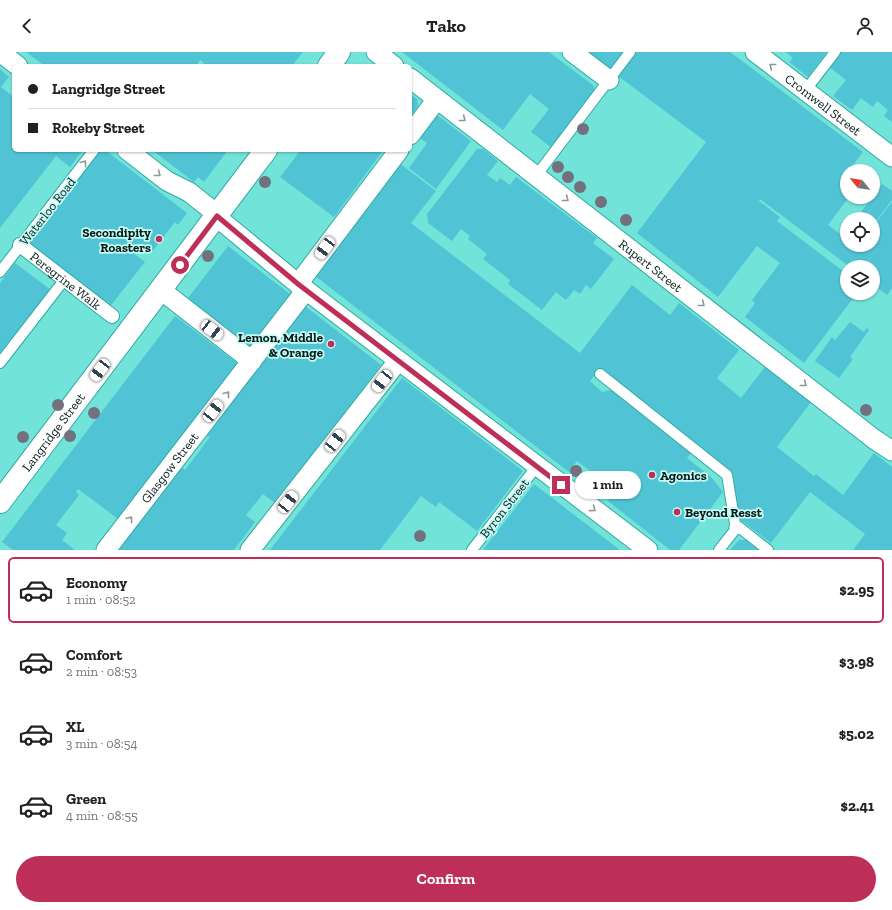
<!DOCTYPE html>
<meta charset="utf-8">
<style>
body{margin:0;font-family:"Zilla Slab",serif;background:#f6f6f6;color:#202124;height:100vh;display:flex;flex-direction:column;font-size:15px;white-space:nowrap}
*{box-sizing:border-box;margin:0}
p{font-size:13px;color:#757577}
.icon{flex:none;width:22px;height:22px;fill:none;stroke:currentColor;stroke-width:2;stroke-linecap:round;stroke-linejoin:round}
.map{position:relative;height:498px;overflow:hidden}
.side{display:flex;flex-direction:column;background:#fff;flex:1}
.side>*{flex:none}
.top-card{position:absolute;left:12px;top:12px;width:400px;height:88px;border-radius:6px;box-shadow:0 1px 3px #0004;display:grid;align-content:center;height:88px;padding:0 16px;background:#fff}
.needle{width:26px;rotate:300deg}
.buttons{position:absolute;left:840px;top:112px;display:grid;gap:8px}
.buttons a{display:grid;place-items:center;width:40px;height:40px;border-radius:50%;background:#fff;box-shadow:0 1px 3px #0004;font-size:20px}
.end{position:absolute;width:18px;height:18px;margin:-9px;border:5px solid #bd2e59;background:#fff;box-shadow:0 0 0 2px #fff}
.from{border-radius:50%}
.bubble{position:absolute;height:28px;border-radius:14px;background:#fff;box-shadow:0 1px 3px #0004;font-size:13px;font-weight:700;line-height:28px;text-align:center}
.car{position:absolute;width:12px;height:24px;margin:-12px -6px;border-radius:5px;box-shadow:0 0 3px 1px #0007;background:linear-gradient(#fff 24%,#345 0 40%,#fff 0 76%,#345 0 86%,#fff 0)}
.top-card b{display:flex;align-items:center;gap:14px;height:38px;font-size:15px}
.top-card b+b{border-top:1px solid #e0e0e0}
.top-card i{width:10px;height:10px;background:#202124}
ul{padding:7px 0 0;list-style:none}
li{display:flex;align-items:center;gap:12px;height:66px;margin:0 8px 6px;padding:0 8px;border:2px solid transparent;border-radius:6px}
li div{flex:1}
li b{display:block;font-size:15px}
li em{font-style:normal;font-weight:700}
li.selected{border-color:#bd2e59}
li>.icon{width:36px;height:36px;stroke-width:1.5}
.button{display:flex;gap:8px;margin-top:auto;padding:8px 16px}
.button a{flex:1;height:46px;border-radius:24px;background:#bd2e59;color:#fff;font-size:16px;font-weight:700;line-height:46px;text-align:center}
header{display:flex;justify-content:space-between;align-items:center;height:52px;padding:0 16px;background:#fff;font-size:18px;font-weight:700}
.map>svg:first-child{display:block}
.building{fill:#50c4d4}
.lines{fill:none;stroke-linecap:round;stroke-linejoin:round}
.service-casing{stroke:#2faaa1;stroke-width:12}
.pedestrian-casing{stroke:#2faaa1;stroke-width:16}
.minor-casing{stroke:#2faaa1;stroke-width:21}
.tertiary-casing{stroke:#2faaa1;stroke-width:24}
.service{stroke:#fff;stroke-width:10}
.pedestrian{stroke:#fff;stroke-width:14}
.minor{stroke:#fff;stroke-width:19}
.tertiary{stroke:#fff;stroke-width:22}
.tree{fill:#73717d}
.oneway{stroke:#8e9898}
.route{stroke:#bd2e59;stroke-width:5}
.poi-dot{fill:#bd2e59;stroke:#c6faf4;stroke-width:1.5}
.labels{text-anchor:middle;stroke-width:3.5;stroke-linejoin:round;paint-order:stroke}
.street-label{font-size:13px;fill:#031b19;stroke:#c6faf4}
.poi-label{font-size:13px;font-weight:bold;fill:#031b19;stroke:#c6faf4;text-anchor:end}
</style>
<header><svg class="icon" aria-label="back" viewBox="0 0 24 24"><path d="M15 5l-7 7 7 7"/></svg>Tako<svg class="icon" aria-label="person" viewBox="0 0 24 24"><circle cx="12" cy="8" r="4"/><path d="M4 21q1-7 8-7t8 7"/></svg></header>
<div class="map">
<svg width="892" height="498" viewBox="0 0 892 498">
<rect width="100%" height="100%" fill="#72e3d9"/>
<!-- building -->
<path class="building" d="M 26,0 L 303,0 L 292,14 L 202,14 L 204,11 L 200,8 L 196,14 L 45,14 Z
M 402,0 L 549,0 L 594,34 L 594,41 L 552,96 L 531,80 L 549,57 L 530,42 L 503,78 Z
M 586,0 L 624,0 L 610,18 Z
M 637,0 L 730,0 L 863,100 L 849,118 L 851,119 L 847,119 L 847,145 L 849,145 L 828,173 L 843,184 L 847,180 L 847,193 L 873,193 L 873,174 L 892,150 L 892,236 L 887,243 L 873,232 L 873,215 L 850,215 L 760,147 L 759,149 L 780,165 L 777,169 L 847,222 L 847,241 L 857,241 L 804,311 L 745,265 L 755,251 L 752,248 L 780,211 L 757,194 L 718,245 L 637,181 L 706,90 L 618,24 Z
M 786,0 L 827,0 L 808,25 L 789,10 L 793,6 Z
M 840,0 L 892,0 L 892,70 L 884,64 L 888,58 L 877,49 L 873,55 L 861,46 L 852,58 L 833,44 L 846,28 L 829,15 Z
M 0,17 L 9,25 L 1,35 L 14,45 L 14,98 L 83,98 L 70,115 L 56,104 L 0,176 Z
M 410,42 L 417,47 L 418,54 L 410,65 Z
M 433,60 L 471,89 L 436,137 L 409,116 L 427,91 L 416,83 Z
M 477,97 L 483,97 L 498,109 L 487,123 L 497,130 L 500,126 L 510,133 L 516,125 L 597,186 L 593,191 L 614,207 L 591,237 L 586,233 L 580,242 L 574,238 L 566,248 L 556,240 L 542,258 L 508,232 L 510,228 L 483,207 L 487,202 L 468,187 L 470,184 L 461,177 L 452,189 L 428,171 L 427,162 Z
M 101,98 L 105,98 L 187,161 L 178,173 L 175,170 L 151,201 L 139,191 L 132,200 L 145,210 L 108,257 L 27,194 Z
M 152,98 L 228,98 L 204,130 L 198,125 L 194,130 Z
M 301,98 L 380,98 L 382,100 L 334,165 L 280,125 Z
M 398,110 L 436,139 L 411,171 L 580,301 L 632,233 L 670,263 L 679,251 L 739,298 L 717,326 L 741,346 L 765,315 L 811,350 L 777,395 L 814,424 L 816,422 L 843,443 L 874,401 L 892,415 L 892,498 L 853,498 L 865,482 L 810,440 L 771,491 L 738,466 L 733,422 L 600,316 L 590,329 L 602,340 L 612,338 L 692,400 L 687,406 L 711,425 L 723,440 L 679,498 L 670,498 L 608,449 L 616,439 L 577,409 L 569,420 L 315,224 Z
M 882,132 L 892,139 L 892,148 L 873,173 L 873,167 L 856,167 Z
M 228,194 L 290,242 L 248,297 L 185,250 Z
M 15,211 L 51,238 L 0,304 L 0,231 Z
M 305,254 L 381,313 L 275,451 L 263,442 L 246,463 L 255,470 L 234,498 L 115,498 L 180,414 L 185,418 L 210,385 L 207,384 L 218,370 L 217,369 Z
M 175,264 L 237,311 L 118,467 L 78,437 L 76,440 L 79,443 L 56,473 L 67,481 L 62,488 L 75,498 L 13,498 L 2,490 Z
M 850,270 L 864,280 L 867,276 L 869,278 L 850,305 L 853,307 L 839,326 L 815,309 L 832,285 L 835,288 Z
M 402,326 L 523,419 L 477,479 L 439,450 L 436,455 L 421,444 L 380,498 L 270,498 Z
M 534,432 L 620,498 L 483,498 Z
M 739,488 L 746,488 L 758,498 L 730,498 Z"/>
<g class="lines">
<defs>
<path id="service" d="M 805,39 L 835,0
M 536,124 L 630,0
M 0,220 L 94,98
M 0,311 L 65,227
M 600,322 L 727,423 L 735,472 L 734,479 L 719,498
M 735,472 L 768,498
M 472,498 L 537,414"/>
<g id="pedestrian">
<path id="s1" d="M 20,193 L 112,264"/>
</g>
<g id="minor">
<path d="M 0,0 L 18,14"/>
<path d="M 376,0 L 394,14"/>
<path d="M 572,0 L 609,28"/>
<path id="s2" d="M 755,0 L 892,105"/>
<path id="s3" d="M 410,26 L 874,387 L 892,399"/>
<path d="M 410,83 L 437,47"/>
<path d="M 127,98 L 167,129 L 189,140 L 208,155 L 224,171 L 298,232 L 648,498"/>
<path d="M 298,232 L 399,98"/>
<path d="M 161,238 L 252,309"/>
<path id="s4" d="M 106,498 L 306,238"/>
<path d="M 250,498 L 398,309"/>
</g>
<g id="tertiary">
<path d="M 329,14 L 339,0"/>
<path id="s5" d="M 0,450 L 266,98"/>
</g>
</defs>
<!-- service casing -->
<use href="#service" class="service-casing"/>
<!-- pedestrian casing -->
<use href="#pedestrian" class="pedestrian-casing"/>
<!-- minor casing -->
<use href="#minor" class="minor-casing"/>
<!-- tertiary casing -->
<use href="#tertiary" class="tertiary-casing"/>
<!-- service -->
<use href="#service" class="service"/>
<!-- pedestrian -->
<use href="#pedestrian" class="pedestrian"/>
<!-- minor -->
<use href="#minor" class="minor"/>
<!-- tertiary -->
<use href="#tertiary" class="tertiary"/>
</g>
<!-- trees -->
<g class="tree">
<circle cx="583" cy="77" r="6"/>
<circle cx="558" cy="115" r="6"/>
<circle cx="568" cy="125" r="6"/>
<circle cx="265" cy="130" r="6"/>
<circle cx="580" cy="135" r="6"/>
<circle cx="601" cy="150" r="6"/>
<circle cx="626" cy="168" r="6"/>
<circle cx="208" cy="204" r="6"/>
<circle cx="58" cy="353" r="6"/>
<circle cx="866" cy="358" r="6"/>
<circle cx="94" cy="361" r="6"/>
<circle cx="70" cy="384" r="6"/>
<circle cx="23" cy="385" r="6"/>
<circle cx="576" cy="419" r="6"/>
<circle cx="605" cy="441" r="6"/>
<circle cx="420" cy="484" r="6"/>
</g>
<!-- one-way arrows -->
<defs><path id="oneway-chevron" d="M-2-3.5L2.5 0L-2 3.5" fill="none" stroke-width="1.6" stroke-linecap="round" stroke-linejoin="round"/></defs>
<g class="oneway">
<use href="#oneway-chevron" transform="translate(772 14) rotate(-142)"/>
<use href="#oneway-chevron" transform="translate(463 67) rotate(38)"/>
<use href="#oneway-chevron" transform="translate(84 111) rotate(-52)"/>
<use href="#oneway-chevron" transform="translate(158 122) rotate(38)"/>
<use href="#oneway-chevron" transform="translate(566 147) rotate(38)"/>
<use href="#oneway-chevron" transform="translate(702 252) rotate(38)"/>
<use href="#oneway-chevron" transform="translate(804 332) rotate(38)"/>
<use href="#oneway-chevron" transform="translate(227 342) rotate(-52)"/>
<use href="#oneway-chevron" transform="translate(593 457) rotate(37)"/>
<use href="#oneway-chevron" transform="translate(130 467) rotate(-52)"/>
</g>
<g class="lines">
<!-- route -->
<path class="route" d="M 180,213 L 217,164 L 298,232 L 561,433"/>
</g>
<!-- markers -->
<g class="poi-dot">
<circle cx="159" cy="187" r="4"/>
<circle cx="331" cy="292" r="4"/>
<circle cx="652" cy="423" r="4"/>
<circle cx="677" cy="460" r="4"/>
</g>
<g class="labels">
<!-- street labels -->
<g class="street-label">
<text dy="5" stroke="none"><textPath href="#s2" startOffset="86">Cromwell Street</textPath></text>
<text transform="translate(47 159) rotate(-52)" y="5">Waterloo Road</text>
<text dy="5" stroke="none"><textPath href="#s3" startOffset="305">Rupert Street</textPath></text>
<text dy="5" stroke="none"><textPath href="#s1" startOffset="58">Peregrine Walk</textPath></text>
<text dy="5" stroke="none"><textPath href="#s5" startOffset="88">Langridge Street</textPath></text>
<text dy="5" stroke="none"><textPath href="#s4" startOffset="104">Glasgow Street</textPath></text>
<text transform="translate(504 456) rotate(-52)" y="5">Byron Street</text>
</g>
<!-- poi labels -->
<g class="poi-label">
<text x="151" y="185">Secondipity<tspan x="151" dy="15">Roasters</tspan></text>
<text x="323" y="290">Lemon, Middle<tspan x="323" dy="15">&amp; Orange</tspan></text>
<text x="660" y="428" text-anchor="start">Agonics</text>
<text x="685" y="465" text-anchor="start">Beyond Resst</text>
</g>
</g>
</svg>
<div class="buttons">
<a><svg class="needle" viewBox="-14 -14 28 28"><path d="M0-13l5 13h-10z" fill="#e53935"/><path d="M0 13l5-13h-10z" fill="#757577"/></svg></a>
<a><svg class="icon" aria-label="locate" viewBox="0 0 24 24"><circle cx="12" cy="12" r="6"/><path d="M12 2v4M12 18v4M2 12h4M18 12h4"/></svg></a>
<a><svg class="icon" aria-label="layers" viewBox="0 0 24 24"><path d="M12 4l9 5-9 5-9-5zM3 14l9 5 9-5"/></svg></a>
</div>
<i class="end from" style="left:180px;top:213px"></i>
<i class="end" style="left:561px;top:433px"></i>
<div class="bubble" style="left:575px;top:419px;width:66px">1 min</div>
<i class="car" style="left:325px;top:196px;rotate:217deg"></i>
<i class="car" style="left:212px;top:278px;rotate:128deg"></i>
<i class="car" style="left:100px;top:318px;rotate:217deg"></i>
<i class="car" style="left:382px;top:329px;rotate:218deg"></i>
<i class="car" style="left:213px;top:359px;rotate:38deg"></i>
<i class="car" style="left:335px;top:389px;rotate:38deg"></i>
<i class="car" style="left:288px;top:450px;rotate:38deg"></i>
<div class="top-card">
<b><i class="from"></i>Langridge Street</b>
<b><i></i>Rokeby Street</b>
</div>
</div>
<section class="side">
<ul>
<li class="selected"><svg class="icon" aria-label="car" viewBox="0 0 24 24"><path d="M5 17H2v-5l4-1 3-4h7l3 4 3 1v5h-3M9 17h6M6 11h13"/><circle cx="7" cy="17" r="2"/><circle cx="17" cy="17" r="2"/></svg><div><b>Economy</b><p>1 min · 08:52</p></div><em>$2.95</em></li>
<li><svg class="icon" aria-label="car" viewBox="0 0 24 24"><path d="M5 17H2v-5l4-1 3-4h7l3 4 3 1v5h-3M9 17h6M6 11h13"/><circle cx="7" cy="17" r="2"/><circle cx="17" cy="17" r="2"/></svg><div><b>Comfort</b><p>2 min · 08:53</p></div><em>$3.98</em></li>
<li><svg class="icon" aria-label="car" viewBox="0 0 24 24"><path d="M5 17H2v-5l4-1 3-4h7l3 4 3 1v5h-3M9 17h6M6 11h13"/><circle cx="7" cy="17" r="2"/><circle cx="17" cy="17" r="2"/></svg><div><b>XL</b><p>3 min · 08:54</p></div><em>$5.02</em></li>
<li><svg class="icon" aria-label="car" viewBox="0 0 24 24"><path d="M5 17H2v-5l4-1 3-4h7l3 4 3 1v5h-3M9 17h6M6 11h13"/><circle cx="7" cy="17" r="2"/><circle cx="17" cy="17" r="2"/></svg><div><b>Green</b><p>4 min · 08:55</p></div><em>$2.41</em></li>
</ul>
<div class="button"><a>Confirm</a></div>
</section>
